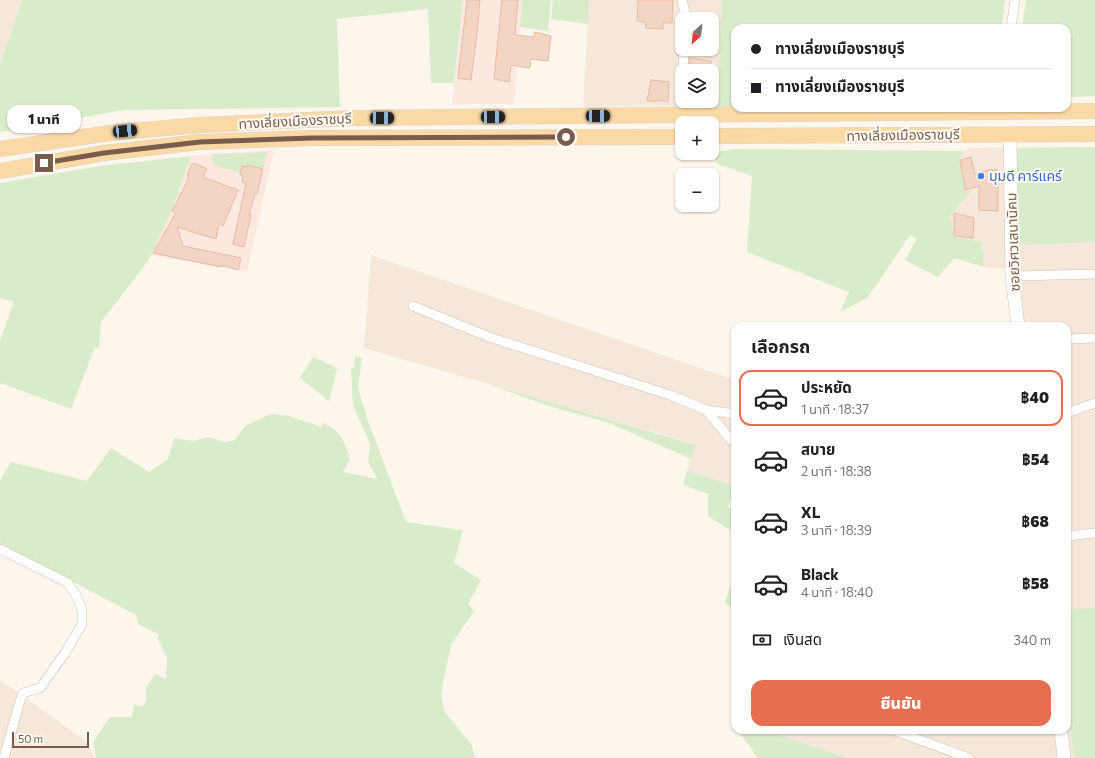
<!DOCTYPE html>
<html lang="th">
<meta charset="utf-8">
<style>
body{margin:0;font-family:Commissioner,"Noto Sans Thai",sans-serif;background:#f6f6f6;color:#202124;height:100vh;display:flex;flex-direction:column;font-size:15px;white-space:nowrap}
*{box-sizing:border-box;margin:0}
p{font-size:13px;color:#757577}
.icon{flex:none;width:22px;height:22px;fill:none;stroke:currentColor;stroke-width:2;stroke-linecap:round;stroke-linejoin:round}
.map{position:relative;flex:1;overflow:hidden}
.drawer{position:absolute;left:731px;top:322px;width:340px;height:412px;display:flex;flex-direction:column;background:#fff;border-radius:12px;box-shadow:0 1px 3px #0004}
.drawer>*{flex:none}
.banner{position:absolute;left:731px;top:24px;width:340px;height:88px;border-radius:12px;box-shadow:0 1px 3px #0004;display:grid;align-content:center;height:88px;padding:0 20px;background:#fff}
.needle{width:26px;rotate:207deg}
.buttons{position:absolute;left:675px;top:12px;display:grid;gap:8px}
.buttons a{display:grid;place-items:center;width:44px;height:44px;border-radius:8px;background:#fff;box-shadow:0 1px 3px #0004;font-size:20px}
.scale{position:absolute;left:12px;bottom:10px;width:77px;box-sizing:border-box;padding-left:4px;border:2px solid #7a5c4d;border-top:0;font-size:11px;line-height:14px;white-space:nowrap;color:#7a5c4d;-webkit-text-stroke:3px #fffaf3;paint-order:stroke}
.end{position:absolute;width:18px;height:18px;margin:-9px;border:5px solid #7a5c4d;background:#fff;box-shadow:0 0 0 2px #fff}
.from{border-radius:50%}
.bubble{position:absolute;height:28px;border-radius:12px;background:#fff;box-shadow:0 1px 3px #0004;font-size:13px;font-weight:800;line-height:28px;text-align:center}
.car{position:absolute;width:12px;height:24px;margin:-12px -6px;border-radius:5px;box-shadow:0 0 3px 1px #0007;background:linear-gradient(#222 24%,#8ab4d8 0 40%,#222 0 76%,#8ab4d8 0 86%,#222 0)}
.banner b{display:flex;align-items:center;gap:14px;height:38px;font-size:15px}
.banner b+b{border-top:1px solid #e0e0e0}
.banner i{width:10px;height:10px;background:#202124}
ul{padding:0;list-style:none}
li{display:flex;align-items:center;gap:12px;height:56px;margin:0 8px 6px;padding:0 12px;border:2px solid transparent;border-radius:12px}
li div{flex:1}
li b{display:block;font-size:15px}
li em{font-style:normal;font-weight:800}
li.active{border-color:#e76f51}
li>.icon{width:36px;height:36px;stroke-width:1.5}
h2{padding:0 20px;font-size:18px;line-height:48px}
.pay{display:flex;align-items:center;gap:10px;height:44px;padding:0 20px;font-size:15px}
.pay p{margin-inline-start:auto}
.button{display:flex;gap:8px;margin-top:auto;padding:8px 20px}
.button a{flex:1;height:46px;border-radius:12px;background:#e76f51;color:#fff;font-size:16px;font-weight:800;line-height:46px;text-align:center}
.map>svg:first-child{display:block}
.residential{fill:#f5e8da;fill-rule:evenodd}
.commercial{fill:#fde8e0}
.green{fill:#d8ecc9}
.building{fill:#f3d5c3;stroke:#e6bba3}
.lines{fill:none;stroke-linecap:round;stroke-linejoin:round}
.street-casing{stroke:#d1beb0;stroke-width:10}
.secondary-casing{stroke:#d6c0b0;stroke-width:14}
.primary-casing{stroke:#dad1cd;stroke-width:16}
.street{stroke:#fff;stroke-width:9}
.secondary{stroke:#fff;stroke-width:13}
.primary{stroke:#fbd9a5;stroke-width:15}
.route{stroke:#7a5c4d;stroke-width:5}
.shop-dot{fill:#3f7fe0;stroke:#fffaf3;stroke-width:1.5}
.labels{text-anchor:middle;stroke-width:4;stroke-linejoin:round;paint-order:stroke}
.street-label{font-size:14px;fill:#7a5c4d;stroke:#fffaf3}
.shop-label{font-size:14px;fill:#366cbe;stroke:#fffaf3;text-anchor:start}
</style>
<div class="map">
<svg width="1095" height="758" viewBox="0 0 1095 758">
<rect width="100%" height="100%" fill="#fdf6ec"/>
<!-- residential -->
<path class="residential" d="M 0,0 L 22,0 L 0,65 Z
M 589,0 L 722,0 L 717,106 L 583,106 ZM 682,19 L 712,19 L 712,49 L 682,49 ZM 682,71 L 712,71 L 712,101 L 682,101 Z
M 1095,147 L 1095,758 L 848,758 L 764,730 L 1067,730 L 1067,326 L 1013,326 L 1005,269 L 984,267 L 982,242 L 955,237 L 950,217 L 960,206 L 970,191 L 964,191 L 960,160 L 963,151 L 971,148 Z
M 371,255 L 735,380 L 735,486 L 687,471 L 695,444 L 364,348 Z
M 0,680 L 86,741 L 95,758 L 0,758 Z"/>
<!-- commercial -->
<path class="commercial" d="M 463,0 L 522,0 L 514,104 L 452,104 Z
M 274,150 L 247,272 L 150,255 L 172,211 L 191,156 Z"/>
<!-- green -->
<path class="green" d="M 22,0 L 463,0 L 454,83 L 431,83 L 428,9 L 337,19 L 340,107 L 124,110 L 0,132 L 0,65 Z
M 522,0 L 551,0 L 548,31 L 520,27 Z
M 553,0 L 589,0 L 588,24 L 551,19 Z
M 722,0 L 1005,0 L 1002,28 L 735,28 L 735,106 L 717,106 Z
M 1026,0 L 1095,0 L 1095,96 L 1067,97 L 1067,28 L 1022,28 Z
M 1095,147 L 1095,242 L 1015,245 L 1015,155 L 1019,149 L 1024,148 Z
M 734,149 L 963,151 L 960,160 L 964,191 L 971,191 L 950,217 L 955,237 L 982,242 L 984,267 L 954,258 L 938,277 L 905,260 L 917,239 L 910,235 L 868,297 L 840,312 L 849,292 L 747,252 L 752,176 L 718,164 L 711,153 Z
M 267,152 L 263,169 L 248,166 L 247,167 L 242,166 L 240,174 C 230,166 219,172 211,161 L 212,154 Z
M 191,156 L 172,211 L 148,261 L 101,322 L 99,348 L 95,347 L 71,409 L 0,383 L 0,341 L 14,302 L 0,298 L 0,183 L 99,166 Z
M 355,356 L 362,358 L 358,388 L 368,421 L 406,522 L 463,530 L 454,563 L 481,580 L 468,604 L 474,611 L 451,645 L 441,693 L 444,711 L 471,744 L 476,758 L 96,758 L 93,742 L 110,717 L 132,717 L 134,705 L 143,706 L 146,700 L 146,688 L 155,674 L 166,679 L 167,658 L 158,639 L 158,634 L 138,624 L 136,615 L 0,543 L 0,481 L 11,462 L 87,481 L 111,448 L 149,472 L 168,459 L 174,438 L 193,441 L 208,437 L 225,442 L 235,440 L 245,426 L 270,414 L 286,415 L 322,427 L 323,423 C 340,429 346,444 350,460 L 343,472 L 377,479 L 368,462 L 370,444 L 353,405 L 351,368 L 354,368 Z
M 313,357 L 337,368 L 329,401 L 300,378 Z
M 488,384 L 696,445 L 691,459 L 609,423 L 549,406 Z
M 687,471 L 735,486 L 728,507 L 735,511 L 735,609 L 725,603 L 730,587 L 735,581 L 732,531 L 708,516 L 708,494 L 683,485 Z
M 1095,608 L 1095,758 L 1074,758 L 1067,698 L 1067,609 Z
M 738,730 L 764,730 L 848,758 L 758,758 Z"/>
<!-- building -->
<path class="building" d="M 467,0 L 480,0 L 477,34 L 471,80 L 458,78 Z
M 502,0 L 518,0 L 515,35 L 534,37 L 535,32 L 551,36 L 548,61 L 531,59 L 530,68 L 511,65 L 509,82 L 494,79 Z
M 638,0 L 673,0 L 672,23 L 663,23 L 663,29 L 646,28 L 645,22 L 637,21 Z
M 690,58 L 711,61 L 710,71 L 689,71 Z
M 651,80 L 669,82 L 668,101 L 647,101 Z
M 971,157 L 975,174 L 992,169 L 993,171 L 997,169 L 1000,179 L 998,180 L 998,211 L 979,210 L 979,186 L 965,190 L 960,160 Z
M 194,163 L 207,169 L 203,177 L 238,190 L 223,226 L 219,224 L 216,239 L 177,227 L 183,246 L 241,258 L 238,270 L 221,265 L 221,267 L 153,253 L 176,213 L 172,211 L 185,186 L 189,176 L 187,175 L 192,164 L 193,165 Z
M 247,165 L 263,169 L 257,194 L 255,193 L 249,215 L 251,215 L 244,247 L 233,244 L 246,183 L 242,182 L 243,176 L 240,174 L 242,166 L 247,167 Z
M 954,213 L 974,218 L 973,238 L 954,236 Z"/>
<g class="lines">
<defs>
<path id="street" d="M 682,0 L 685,12 L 685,19
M 1011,28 L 1015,0
M 683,71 L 684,49
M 681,116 L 682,101
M 1012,276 L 1095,274
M 413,306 L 489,337 L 673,396 L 706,410 L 735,414
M 1067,339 L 1095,338
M 706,410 L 731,440 L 735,442
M 1067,413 L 1095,403
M 1067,536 L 1095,533
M 0,549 L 68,583 L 76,595 L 82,610 L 82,624 L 65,653 L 40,688 L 23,693 L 19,704 L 4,758
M 893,730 L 969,758"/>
<path id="secondary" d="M 1010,134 L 1012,276 L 1018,326
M 1061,730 L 1064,758"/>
<path id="primary" d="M 712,136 L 1095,134
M 0,149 L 110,133 L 201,125 L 352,118 L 1095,111
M 0,171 L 104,153 L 200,142 L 311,138 L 682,137"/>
</defs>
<!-- street casing -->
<use href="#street" class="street-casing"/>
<!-- secondary casing -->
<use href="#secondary" class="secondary-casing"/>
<!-- primary casing -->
<use href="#primary" class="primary-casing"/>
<!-- street -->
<use href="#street" class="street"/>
<!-- secondary -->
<use href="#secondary" class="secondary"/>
<!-- primary -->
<use href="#primary" class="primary"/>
</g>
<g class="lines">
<!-- route -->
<path class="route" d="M 44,163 L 104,153 L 200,142 L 311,138 L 566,137"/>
</g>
<!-- markers -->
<circle class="shop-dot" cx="981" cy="176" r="4"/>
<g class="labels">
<!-- street labels -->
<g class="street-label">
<text transform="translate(295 121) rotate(-3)" y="5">ทางเลี่ยงเมืองราชบุรี</text>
<text transform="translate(903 135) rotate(-1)" y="5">ทางเลี่ยงเมืองราชบุรี</text>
<text transform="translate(1013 242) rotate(-92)" y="5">ซอยวิศวเสนานิคม</text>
</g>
<!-- shop labels -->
<g class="shop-label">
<text x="989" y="181">มุมดี คาร์แคร์</text>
</g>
</g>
</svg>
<div class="buttons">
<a><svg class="needle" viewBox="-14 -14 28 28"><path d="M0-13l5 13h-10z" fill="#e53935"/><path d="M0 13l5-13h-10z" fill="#757577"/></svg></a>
<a><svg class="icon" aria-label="layers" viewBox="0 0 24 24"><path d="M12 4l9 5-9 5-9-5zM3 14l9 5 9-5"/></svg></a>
<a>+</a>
<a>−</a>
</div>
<div class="scale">50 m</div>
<i class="end from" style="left:566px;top:137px"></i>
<i class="end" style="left:44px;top:163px"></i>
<div class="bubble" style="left:7px;top:105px;width:74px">1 นาที</div>
<i class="car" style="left:598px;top:116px;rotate:90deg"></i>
<i class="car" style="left:493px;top:117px;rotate:90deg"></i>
<i class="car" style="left:382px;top:118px;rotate:90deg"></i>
<i class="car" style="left:125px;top:131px;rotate:85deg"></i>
<div class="banner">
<b><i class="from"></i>ทางเลี่ยงเมืองราชบุรี</b>
<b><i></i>ทางเลี่ยงเมืองราชบุรี</b>
</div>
<section class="drawer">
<h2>เลือกรถ</h2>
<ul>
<li class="active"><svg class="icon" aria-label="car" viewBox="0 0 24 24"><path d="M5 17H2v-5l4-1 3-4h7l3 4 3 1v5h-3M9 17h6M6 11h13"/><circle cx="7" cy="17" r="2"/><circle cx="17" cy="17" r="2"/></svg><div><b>ประหยัด</b><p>1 นาที · 18:37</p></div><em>฿40</em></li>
<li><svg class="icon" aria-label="car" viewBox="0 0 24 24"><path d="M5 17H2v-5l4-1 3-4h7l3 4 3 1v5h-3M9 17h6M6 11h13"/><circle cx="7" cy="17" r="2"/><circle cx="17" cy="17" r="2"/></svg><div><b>สบาย</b><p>2 นาที · 18:38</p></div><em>฿54</em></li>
<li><svg class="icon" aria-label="car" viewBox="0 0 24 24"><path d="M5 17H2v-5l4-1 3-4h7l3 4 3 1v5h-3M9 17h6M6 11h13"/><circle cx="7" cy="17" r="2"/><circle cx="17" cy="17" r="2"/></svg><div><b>XL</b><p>3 นาที · 18:39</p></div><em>฿68</em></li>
<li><svg class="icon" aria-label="car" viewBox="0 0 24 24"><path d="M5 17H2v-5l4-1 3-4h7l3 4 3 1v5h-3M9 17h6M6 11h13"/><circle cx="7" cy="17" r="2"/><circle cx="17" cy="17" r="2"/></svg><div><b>Black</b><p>4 นาที · 18:40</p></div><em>฿58</em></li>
</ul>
<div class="pay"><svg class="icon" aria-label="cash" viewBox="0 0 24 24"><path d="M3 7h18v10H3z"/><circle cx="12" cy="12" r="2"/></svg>เงินสด<p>340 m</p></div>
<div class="button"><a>ยืนยัน</a></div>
</section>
</div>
